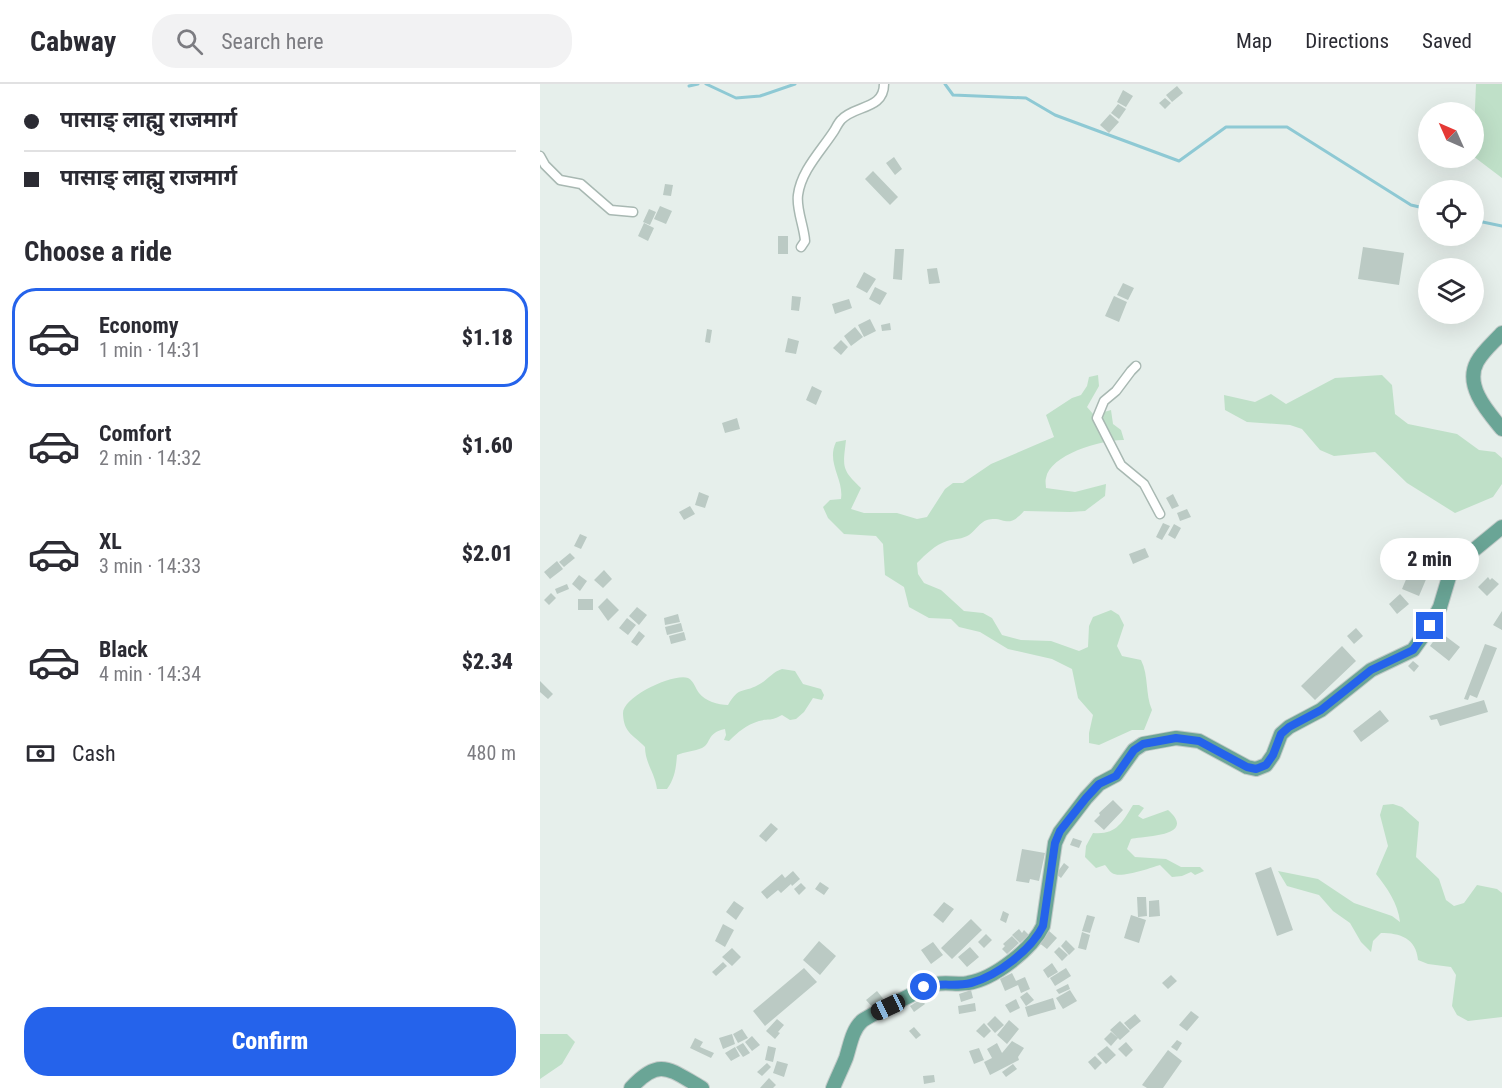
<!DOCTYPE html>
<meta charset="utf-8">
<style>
body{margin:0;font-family:"Roboto Condensed","Noto Sans Devanagari",sans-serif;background:#f2f2f3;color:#2b2b33;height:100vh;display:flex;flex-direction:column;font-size:22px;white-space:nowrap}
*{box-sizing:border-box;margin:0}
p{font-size:20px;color:#7c7c81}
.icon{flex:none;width:33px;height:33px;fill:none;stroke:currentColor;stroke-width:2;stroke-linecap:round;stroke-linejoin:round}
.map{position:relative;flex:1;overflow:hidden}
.sheet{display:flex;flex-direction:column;background:#fff;width:540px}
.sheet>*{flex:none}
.banner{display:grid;align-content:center;height:132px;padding:0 24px;background:#fff}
.needle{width:39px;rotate:315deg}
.buttons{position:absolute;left:878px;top:18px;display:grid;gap:12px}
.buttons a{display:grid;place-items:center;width:66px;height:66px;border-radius:50%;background:#fff;box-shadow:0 6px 24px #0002;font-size:30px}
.end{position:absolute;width:27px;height:27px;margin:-14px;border:8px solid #2563eb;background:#fff;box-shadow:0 0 0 3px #fff}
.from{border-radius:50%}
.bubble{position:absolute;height:42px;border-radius:21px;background:#fff;box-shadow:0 6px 24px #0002;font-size:20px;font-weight:800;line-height:42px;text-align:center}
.car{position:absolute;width:18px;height:36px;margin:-18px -9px;border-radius:8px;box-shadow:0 0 4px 2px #0007;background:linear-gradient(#222 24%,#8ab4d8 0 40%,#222 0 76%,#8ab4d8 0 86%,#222 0)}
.banner b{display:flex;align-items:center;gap:21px;height:57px;font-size:22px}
.banner b+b{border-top:2px solid #e1e1e2}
.banner i{width:15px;height:15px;background:#2b2b33}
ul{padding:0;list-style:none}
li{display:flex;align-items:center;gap:18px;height:99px;margin:0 12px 9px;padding:0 12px;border:3px solid transparent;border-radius:24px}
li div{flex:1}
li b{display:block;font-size:22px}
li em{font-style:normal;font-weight:800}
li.current{border-color:#2563eb}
li>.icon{width:54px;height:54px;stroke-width:1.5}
h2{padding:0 24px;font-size:27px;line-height:72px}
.pay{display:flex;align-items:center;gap:15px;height:66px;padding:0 24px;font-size:22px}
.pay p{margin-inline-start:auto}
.cta{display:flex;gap:12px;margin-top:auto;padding:12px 24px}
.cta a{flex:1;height:69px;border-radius:24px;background:#2563eb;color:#fff;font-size:24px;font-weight:800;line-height:69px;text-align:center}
header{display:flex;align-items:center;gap:36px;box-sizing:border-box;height:84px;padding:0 30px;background:#fff;border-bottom:2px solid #e1e1e2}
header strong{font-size:28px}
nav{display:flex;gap:33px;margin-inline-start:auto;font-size:21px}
.search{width:420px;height:54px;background:#f2f2f3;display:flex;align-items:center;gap:15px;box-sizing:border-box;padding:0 21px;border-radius:24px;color:#7c7c81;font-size:22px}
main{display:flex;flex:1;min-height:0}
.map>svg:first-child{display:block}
.green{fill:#bfe0c8}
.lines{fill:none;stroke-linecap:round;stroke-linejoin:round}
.stream{stroke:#8ec9d4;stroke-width:3}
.building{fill:#bbcac4}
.minor-casing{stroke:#a8b8b2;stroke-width:11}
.primary-casing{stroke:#c2cac8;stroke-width:16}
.minor{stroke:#fff;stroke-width:8}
.primary{stroke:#6aa596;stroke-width:14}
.route{stroke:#2563eb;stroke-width:8}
</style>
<header>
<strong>Cabway</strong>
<div class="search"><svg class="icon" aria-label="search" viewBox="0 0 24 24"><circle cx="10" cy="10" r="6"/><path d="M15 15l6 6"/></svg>Search here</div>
<nav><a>Map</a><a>Directions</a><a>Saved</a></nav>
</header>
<main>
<section class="sheet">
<div class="banner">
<b><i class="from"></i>पासाङ् लाह्मु राजमार्ग</b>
<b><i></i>पासाङ् लाह्मु राजमार्ग</b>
</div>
<h2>Choose a ride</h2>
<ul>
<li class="current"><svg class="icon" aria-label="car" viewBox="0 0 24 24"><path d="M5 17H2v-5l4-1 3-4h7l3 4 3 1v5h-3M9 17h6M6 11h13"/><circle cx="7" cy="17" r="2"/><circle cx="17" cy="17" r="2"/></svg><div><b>Economy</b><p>1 min · 14:31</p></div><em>$1.18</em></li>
<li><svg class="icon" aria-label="car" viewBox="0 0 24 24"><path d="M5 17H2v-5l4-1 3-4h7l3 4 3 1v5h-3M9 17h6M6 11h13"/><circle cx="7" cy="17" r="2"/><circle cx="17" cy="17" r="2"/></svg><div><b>Comfort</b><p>2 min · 14:32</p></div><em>$1.60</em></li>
<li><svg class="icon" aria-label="car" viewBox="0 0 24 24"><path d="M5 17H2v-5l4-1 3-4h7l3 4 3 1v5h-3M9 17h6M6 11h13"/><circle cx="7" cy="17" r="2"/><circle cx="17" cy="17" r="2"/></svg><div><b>XL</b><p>3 min · 14:33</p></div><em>$2.01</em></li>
<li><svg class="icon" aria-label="car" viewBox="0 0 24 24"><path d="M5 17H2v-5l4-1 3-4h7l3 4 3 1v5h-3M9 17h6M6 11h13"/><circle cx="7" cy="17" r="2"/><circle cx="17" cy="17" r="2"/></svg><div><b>Black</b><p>4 min · 14:34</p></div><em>$2.34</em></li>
</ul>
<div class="pay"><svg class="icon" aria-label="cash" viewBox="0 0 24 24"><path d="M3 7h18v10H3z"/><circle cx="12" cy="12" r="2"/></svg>Cash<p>480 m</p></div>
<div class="cta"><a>Confirm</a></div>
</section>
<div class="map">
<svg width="962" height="1004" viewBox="0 0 962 1004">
<rect width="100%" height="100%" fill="#e6efeb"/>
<!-- green -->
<path class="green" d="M 936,0 L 962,0 L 962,94 L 933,72 Z
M 558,291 L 559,302 L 547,323 L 554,331 L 571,326 L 573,340 L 581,346 L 584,356 C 564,355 510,370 506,394 C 505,397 506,401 506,404 L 535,408 L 566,400 L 565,412 L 545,427 L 530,428 L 484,427 C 466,447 465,431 447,436 C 440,438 435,447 429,451 C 423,455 414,455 407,457 C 395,461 386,470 377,479 L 378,490 L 384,499 L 401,506 L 424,527 L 443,529 L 452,534 L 462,551 L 481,556 L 511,557 L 539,567 L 548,563 L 549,542 L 553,533 L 571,526 L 579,531 L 584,541 L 577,562 L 582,572 L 601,576 C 609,592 605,610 612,626 L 604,646 L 592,646 L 559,661 L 549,659 L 549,649 L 553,631 L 538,614 L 532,585 L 512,575 L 468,565 L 440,548 L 419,543 L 411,535 L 389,534 L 369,523 L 364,503 L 345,491 L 343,460 L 336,452 L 304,450 L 288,434 L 283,423 L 290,416 L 301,415 C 304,395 286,379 296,358 L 306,356 C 303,383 301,385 321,404 L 311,425 L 324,429 L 357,429 L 377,435 L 387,433 L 405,405 L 413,399 L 423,399 L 451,380 L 514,353 L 506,331 L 532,314 L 541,311 L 547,302 L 549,293 Z
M 842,291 L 852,301 L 855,330 L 868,340 L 917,350 L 939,366 L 955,368 L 962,374 L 962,400 L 953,413 L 915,429 L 867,399 L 835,368 L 794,372 L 780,366 L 762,345 L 750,341 L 707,338 L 685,326 L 684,311 L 715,318 L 731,310 L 746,320 L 795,294 Z
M 242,585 L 255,587 L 263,600 L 281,605 L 284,611 L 282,616 L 273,614 L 264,628 L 256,635 L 250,636 L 242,631 C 229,638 229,634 219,637 C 206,641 198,648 189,657 L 184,656 L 186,651 L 185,645 C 166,649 172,659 162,664 C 155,667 144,668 137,671 C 136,684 135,694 127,705 L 117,705 C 115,689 105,679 105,663 C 94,651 84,650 83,630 C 82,613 133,589 148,594 C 154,597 155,604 159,609 C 165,617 178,621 188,621 C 200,601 202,610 218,601 C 227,597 232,588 242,585 Z
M 853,720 L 862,723 L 879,738 L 876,773 L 899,795 L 906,816 L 914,822 L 924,819 L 937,801 L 957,805 L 962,809 L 962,933 L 928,937 L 917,931 L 912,922 L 916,891 L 911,883 L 888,880 L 878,876 C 876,854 860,849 841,849 L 833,857 L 831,868 L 821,858 L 810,839 L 793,827 L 779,811 L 747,802 L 738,787 L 778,795 L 814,819 L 852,832 L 860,838 C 858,819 847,804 836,790 L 848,762 L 840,731 L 843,721 Z
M 593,721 L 599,721 L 604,724 L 598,732 L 603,735 L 628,726 C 659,753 601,752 591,755 L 587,765 L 595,773 L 626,775 L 641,783 L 660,783 L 664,787 L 655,791 L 651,788 L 642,792 L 632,793 L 620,781 C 610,784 580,795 572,789 C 569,787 567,783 565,781 L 556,784 L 545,773 L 546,762 L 553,749 C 576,751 582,739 593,721 Z
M 0,950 L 27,950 L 35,958 L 22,980 L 0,995 Z"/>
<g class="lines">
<!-- stream -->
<path class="stream" d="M 166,0 L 196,14 L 220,12 L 255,0
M 405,0 L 413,11 L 486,14 L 515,31 L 639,77 L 686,43 L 747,43 L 871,121 L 888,125
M 149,2 L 158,0
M 933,136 L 962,142"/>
</g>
<!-- building -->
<path class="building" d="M 637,2 L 643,9 L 632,18 L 626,11 Z
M 583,6 L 593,12 L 586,23 L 577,18 Z
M 625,14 L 631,19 L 625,25 L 619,19 Z
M 578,20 L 586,25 L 579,35 L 571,29 Z
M 570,30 L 579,38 L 569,49 L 560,41 Z
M 354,73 L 362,85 L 355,91 L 346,79 Z
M 333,87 L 358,113 L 350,121 L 325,95 Z
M 125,100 L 133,101 L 131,112 L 123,111 Z
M 120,122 L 132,127 L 126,140 L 114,135 Z
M 109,125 L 116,128 L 110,141 L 103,138 Z
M 104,139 L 114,144 L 108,157 L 98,152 Z
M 238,152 L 248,152 L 248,170 L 238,170 Z
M 823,163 L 864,169 L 859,201 L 818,195 Z
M 355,165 L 364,165 L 362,196 L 353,195 Z
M 397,184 L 400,199 L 389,200 L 387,185 Z
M 324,188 L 336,195 L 327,209 L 316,203 Z
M 583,199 L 594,204 L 588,216 L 577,211 Z
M 335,203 L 347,209 L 340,221 L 329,215 Z
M 252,212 L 261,213 L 259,227 L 251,226 Z
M 574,212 L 587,218 L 579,238 L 565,232 Z
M 309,215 L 312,224 L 295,230 L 292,220 Z
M 330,235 L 336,247 L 324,253 L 318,241 Z
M 350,239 L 351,246 L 342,247 L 341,241 Z
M 315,243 L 323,253 L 311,262 L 304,252 Z
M 167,245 L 172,246 L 170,259 L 165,258 Z
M 248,254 L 259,257 L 256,270 L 245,268 Z
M 301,256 L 308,263 L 301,271 L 293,264 Z
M 272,302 L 282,307 L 276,321 L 266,316 Z
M 197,334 L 200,345 L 185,349 L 182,339 Z
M 159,408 L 169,412 L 165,424 L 155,421 Z
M 633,410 L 639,422 L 632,425 L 626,414 Z
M 150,422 L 155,430 L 144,436 L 139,428 Z
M 647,425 L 651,433 L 640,437 L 637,429 Z
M 623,439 L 630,442 L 622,456 L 616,453 Z
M 634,440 L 641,444 L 635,455 L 628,451 Z
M 40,450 L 47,453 L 41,465 L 34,462 Z
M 881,460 L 898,467 L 879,512 L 862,505 Z
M 605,464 L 609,473 L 593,480 L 589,470 Z
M 30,469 L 35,474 L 24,483 L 19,478 Z
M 17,477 L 23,485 L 10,495 L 4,488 Z
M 64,486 L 72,495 L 63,504 L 54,496 Z
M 39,491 L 47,497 L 40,507 L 32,500 Z
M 948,493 L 950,496 L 952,494 L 959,500 L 947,512 L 938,503 Z
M 27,500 L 29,505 L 17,510 L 15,505 Z
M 11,509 L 16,514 L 9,521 L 4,516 Z
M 860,510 L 869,520 L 857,530 L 849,520 Z
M 67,514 L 79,526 L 68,537 L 58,523 Z
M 38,515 L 53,515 L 53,526 L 38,526 Z
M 97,523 L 107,531 L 99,541 L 89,532 Z
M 962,527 L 962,546 L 953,541 Z
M 138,530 L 140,538 L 125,541 L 124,534 Z
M 87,534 L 96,541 L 88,551 L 79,544 Z
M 141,539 L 143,547 L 127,551 L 125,543 Z
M 816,544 L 823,552 L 814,560 L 807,552 Z
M 99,547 L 105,552 L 97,562 L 91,558 Z
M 144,548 L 146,556 L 131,560 L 129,552 Z
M 900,548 L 920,563 L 909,577 L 890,562 Z
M 945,560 L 957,564 L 937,614 L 930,611 L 928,616 L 924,615 Z
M 802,562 L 816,577 L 775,616 L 761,602 Z
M 873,577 L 879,582 L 874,588 L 868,582 Z
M 0,597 L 13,610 L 8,615 L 0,608 Z
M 944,616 L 948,628 L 900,642 L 897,635 L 891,636 L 889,632 Z
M 840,626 L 849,637 L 821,658 L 813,647 Z
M 573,716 L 583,726 L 564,746 L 554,737 L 560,731 L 559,729 Z
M 231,739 L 238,745 L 226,758 L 219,752 Z
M 533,754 L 542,757 L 539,764 L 530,761 Z
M 482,765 L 505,769 L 499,797 L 490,795 L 489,799 L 476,797 Z
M 524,779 L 529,783 L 521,794 L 516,790 Z
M 731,783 L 753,846 L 737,852 L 715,789 Z
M 253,787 L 260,795 L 252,802 L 251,800 L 241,809 L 238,806 L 227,815 L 221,808 L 242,790 L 245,794 Z
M 280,798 L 289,804 L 284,811 L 275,805 Z
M 261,799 L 266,804 L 259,811 L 254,805 Z
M 597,813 L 606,813 L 607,832 L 598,833 Z
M 619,816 L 620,832 L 609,833 L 609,817 Z
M 194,817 L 204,824 L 196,836 L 186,828 Z
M 404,818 L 414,825 L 403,839 L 393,831 Z
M 463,827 L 469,830 L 466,839 L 460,836 Z
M 547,831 L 555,833 L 550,849 L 542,847 Z
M 591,831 L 606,836 L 599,859 L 584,854 Z
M 431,835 L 442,846 L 412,875 L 401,864 Z
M 183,840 L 194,846 L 185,863 L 175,857 Z
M 479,845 L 482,849 L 484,846 L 489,851 L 480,859 L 472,851 Z
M 508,846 L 517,854 L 507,865 L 498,858 Z
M 542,848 L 550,851 L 546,866 L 538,864 Z
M 446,850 L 452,856 L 444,864 L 438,858 Z
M 472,852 L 479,859 L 467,870 L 462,865 L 465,862 L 463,860 Z
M 526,856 L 535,865 L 529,871 L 521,862 Z
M 279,857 L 296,872 L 280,891 L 263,876 Z
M 393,858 L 403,871 L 391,880 L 381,866 Z
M 430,863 L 439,873 L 427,883 L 418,873 Z
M 519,863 L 528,871 L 522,877 L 514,868 Z
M 192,864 L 201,873 L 192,882 L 182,873 Z
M 183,878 L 187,882 L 176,892 L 172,888 Z
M 512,879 L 518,888 L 508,894 L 503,886 Z
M 264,884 L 277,898 L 225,942 L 213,927 Z
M 526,884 L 531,892 L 515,902 L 510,894 Z
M 472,889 L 476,897 L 485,893 L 490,905 L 481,909 L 478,901 L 465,907 L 460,895 Z
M 631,891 L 637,897 L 628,905 L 622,899 Z
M 528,900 L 530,905 L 519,910 L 516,906 Z
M 431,906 L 433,914 L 421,918 L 419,910 Z
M 530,906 L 537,917 L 523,925 L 516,914 Z
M 337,907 L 345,917 L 335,926 L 326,916 Z
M 487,908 L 494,916 L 486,922 L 480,913 Z
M 513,914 L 516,925 L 488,933 L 485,923 Z
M 381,915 L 385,920 L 374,928 L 370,922 Z
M 476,915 L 480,924 L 470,929 L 465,921 Z
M 435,919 L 436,927 L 419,930 L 418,922 Z
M 651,927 L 659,933 L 647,947 L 639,941 Z
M 595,930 L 601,937 L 590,946 L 584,939 Z
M 455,932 L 464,941 L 455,949 L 447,940 Z
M 237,935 L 244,941 L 238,948 L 240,949 L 235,955 L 226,947 Z
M 469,936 L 479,945 L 467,960 L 457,951 Z
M 580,937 L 590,947 L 580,956 L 570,946 Z
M 444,939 L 451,947 L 444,954 L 436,947 Z
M 374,943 L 381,951 L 376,955 L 369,947 Z
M 202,945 L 208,954 L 198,959 L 193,950 Z
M 571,948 L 578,954 L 571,962 L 564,955 Z
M 192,950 L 195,960 L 183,965 L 179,954 Z
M 212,952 L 220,961 L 212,967 L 205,958 Z
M 155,954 L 163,958 L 160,963 L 174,969 L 171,974 L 150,964 Z
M 637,956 L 642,959 L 637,967 L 631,963 Z
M 472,957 L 484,964 L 478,973 L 479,976 L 450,991 L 444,978 L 452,974 L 447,965 L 457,959 L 462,969 Z
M 586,958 L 593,966 L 586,973 L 578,965 Z
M 203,959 L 210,969 L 203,973 L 196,963 Z
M 228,962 L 236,964 L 233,978 L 225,976 Z
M 567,962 L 576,971 L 566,980 L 557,970 Z
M 195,963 L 200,972 L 191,977 L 185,969 Z
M 439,964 L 444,976 L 434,980 L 429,967 Z
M 628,966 L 642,977 L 623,1004 L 607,1004 L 602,1001 Z
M 555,972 L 562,979 L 555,986 L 548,978 Z
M 237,977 L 248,980 L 244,993 L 233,989 Z
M 227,979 L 231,983 L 222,992 L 217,988 Z
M 473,980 L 477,985 L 466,993 L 462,988 Z
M 394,991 L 395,998 L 384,1000 L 383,992 Z
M 229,994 L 236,1001 L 233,1004 L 220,1004 Z"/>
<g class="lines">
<defs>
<path id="minor" d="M 0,72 L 5,81 L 20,96 L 41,100 L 71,126 L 93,128
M 261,163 L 265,157 C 264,142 256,125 258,111 C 261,87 281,67 294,47 C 296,44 298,39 301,36 C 314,21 344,26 344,0
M 596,282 L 591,287 L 576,307 L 564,317 L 557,334 L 581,381 L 604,400 L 620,430"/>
<path id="primary" d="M 962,249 C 954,258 943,267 937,278 C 924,302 948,328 962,345
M 91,1004 C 120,972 130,986 162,1004
M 293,1004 C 297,994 302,984 306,974 C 310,962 312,946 322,937 C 328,932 390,901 396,900 C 407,898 418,901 428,899 C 454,895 492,865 503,842 L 515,759 L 520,748 L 546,714 L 559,700 L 576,691 L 594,666 L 603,660 L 636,654 L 659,657 L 707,683 L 716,685 L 726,681 L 733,671 L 741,650 L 749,643 L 781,626 L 831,586 L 873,566 L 890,542 L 900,523 L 909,493 L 918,479 L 962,443"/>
</defs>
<!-- minor casing -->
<use href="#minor" class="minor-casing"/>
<!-- primary casing -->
<use href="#primary" class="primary-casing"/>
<!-- minor -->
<use href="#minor" class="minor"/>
<!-- primary -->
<use href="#primary" class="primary"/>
</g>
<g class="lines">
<!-- route -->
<path class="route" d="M 384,903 C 400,898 415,903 431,899 C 457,892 491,866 503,842 L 515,759 L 520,747 L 546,714 L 559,700 L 576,692 L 594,666 L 603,660 L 636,654 L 659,657 L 707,683 L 716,685 L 726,681 L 733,671 L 741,650 L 749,643 L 781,626 L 831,586 L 873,566 L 890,542"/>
</g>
</svg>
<div class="buttons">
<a><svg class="needle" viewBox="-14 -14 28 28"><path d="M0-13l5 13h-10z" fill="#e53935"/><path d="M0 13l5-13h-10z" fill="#7c7c81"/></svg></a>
<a><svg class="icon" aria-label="locate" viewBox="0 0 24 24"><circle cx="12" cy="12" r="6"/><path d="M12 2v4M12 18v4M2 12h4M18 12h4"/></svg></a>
<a><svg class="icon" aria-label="layers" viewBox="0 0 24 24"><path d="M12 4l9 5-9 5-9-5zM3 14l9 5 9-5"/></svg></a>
</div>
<i class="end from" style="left:384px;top:903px"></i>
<i class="end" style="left:890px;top:542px"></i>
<div class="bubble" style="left:840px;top:454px;width:99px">2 min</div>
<i class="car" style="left:348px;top:923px;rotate:245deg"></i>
</div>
</main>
